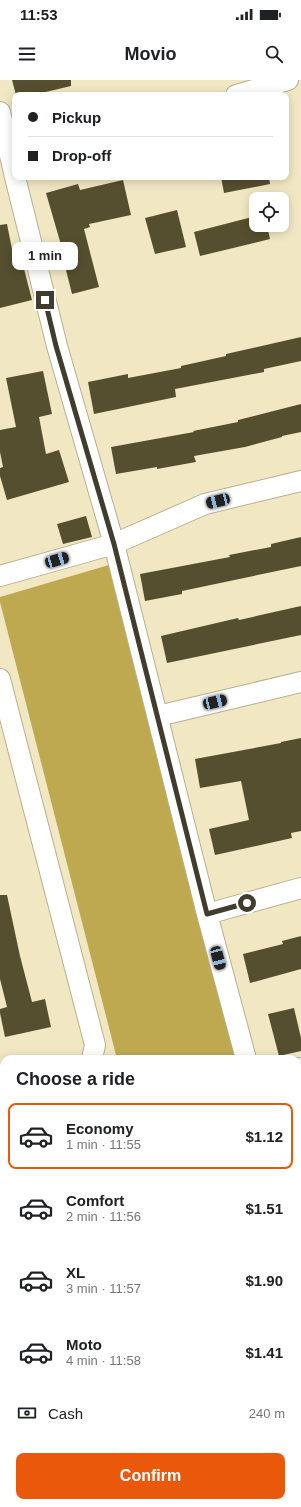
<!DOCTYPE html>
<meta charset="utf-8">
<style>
body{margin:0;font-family:Arial,sans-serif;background:#f6f6f6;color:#202124;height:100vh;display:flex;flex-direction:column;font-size:15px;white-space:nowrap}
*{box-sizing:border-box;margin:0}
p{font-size:13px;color:#757577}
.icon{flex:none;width:22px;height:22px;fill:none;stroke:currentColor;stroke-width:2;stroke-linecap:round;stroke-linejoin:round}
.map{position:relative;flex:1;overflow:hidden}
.sheet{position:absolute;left:0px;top:975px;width:301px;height:452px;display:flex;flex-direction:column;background:#fff;border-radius:12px 12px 0 0;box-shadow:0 2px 10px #0003}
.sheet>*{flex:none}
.guide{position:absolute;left:12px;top:12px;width:277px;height:88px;border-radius:8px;box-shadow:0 2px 10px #0003;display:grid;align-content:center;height:88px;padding:0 16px;background:#fff}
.fabs{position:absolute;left:249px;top:112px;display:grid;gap:8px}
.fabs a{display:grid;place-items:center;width:40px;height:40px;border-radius:8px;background:#fff;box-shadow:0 2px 10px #0003;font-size:20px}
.end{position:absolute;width:18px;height:18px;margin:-9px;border:5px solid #403c2e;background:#fff;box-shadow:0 0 0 2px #fff}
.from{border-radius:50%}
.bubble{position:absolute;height:28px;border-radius:8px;background:#fff;box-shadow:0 2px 10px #0003;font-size:13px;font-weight:700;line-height:28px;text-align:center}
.car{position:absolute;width:12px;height:24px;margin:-12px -6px;border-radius:5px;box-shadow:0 0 3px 1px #0007;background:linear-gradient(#222 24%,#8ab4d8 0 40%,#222 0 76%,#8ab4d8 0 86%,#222 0)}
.guide b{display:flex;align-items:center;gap:14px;height:38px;font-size:15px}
.guide b+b{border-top:1px solid #e0e0e0}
.guide i{width:10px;height:10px;background:#202124}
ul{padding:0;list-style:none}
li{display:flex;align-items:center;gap:12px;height:66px;margin:0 8px 6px;padding:0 8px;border:2px solid transparent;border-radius:8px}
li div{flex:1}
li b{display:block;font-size:15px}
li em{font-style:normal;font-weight:700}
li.current{border-color:#ea580c}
li>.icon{width:36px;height:36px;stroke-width:1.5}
h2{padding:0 16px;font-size:18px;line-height:48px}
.pay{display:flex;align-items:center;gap:10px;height:44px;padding:0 16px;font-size:15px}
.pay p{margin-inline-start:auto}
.primary-button{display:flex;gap:8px;margin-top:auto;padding:8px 16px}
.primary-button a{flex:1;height:46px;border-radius:8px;background:#ea580c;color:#fff;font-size:16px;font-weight:700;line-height:46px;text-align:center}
.status{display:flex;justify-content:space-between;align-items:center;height:28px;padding:0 20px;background:#fff;direction:ltr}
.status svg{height:11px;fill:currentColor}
header{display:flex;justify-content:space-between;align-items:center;height:52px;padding:0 16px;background:#fff;font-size:18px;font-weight:700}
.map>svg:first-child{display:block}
.forest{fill:#bfa950}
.building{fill:#564f2f}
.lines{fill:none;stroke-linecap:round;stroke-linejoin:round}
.minor-casing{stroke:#b8b08d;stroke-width:22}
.minor{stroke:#fff;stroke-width:20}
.route{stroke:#403c2e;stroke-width:5}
</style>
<div class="status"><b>11:53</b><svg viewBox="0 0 49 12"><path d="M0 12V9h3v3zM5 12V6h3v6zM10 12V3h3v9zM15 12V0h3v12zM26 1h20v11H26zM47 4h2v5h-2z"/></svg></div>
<header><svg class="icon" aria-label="menu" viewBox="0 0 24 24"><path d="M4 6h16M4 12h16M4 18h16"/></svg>Movio<svg class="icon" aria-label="search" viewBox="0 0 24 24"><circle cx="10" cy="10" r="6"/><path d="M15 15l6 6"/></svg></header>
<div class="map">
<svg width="301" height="1427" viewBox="0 0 301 1427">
<rect width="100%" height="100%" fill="#f1e8c3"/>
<!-- forest -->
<path class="forest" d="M 119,482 L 252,979 L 117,979 L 0,522 L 0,517 Z"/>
<!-- building -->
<path class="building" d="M 12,0 L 71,0 L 71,6 L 33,15 L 16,15 Z
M 221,97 L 269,97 L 270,104 L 224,113 Z
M 123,100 L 131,135 L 89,144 L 90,147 L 84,149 L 99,207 L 72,214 L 64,182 L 66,182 L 46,113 L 78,104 L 80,110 Z
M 177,130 L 186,167 L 155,174 L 145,138 Z
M 256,136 L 256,145 L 267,145 L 270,159 L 200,176 L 194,152 Z
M 7,144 L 14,179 L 21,177 L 32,220 L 0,228 L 0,145 Z
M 301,257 L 301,281 L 264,289 L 264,292 L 175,309 L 176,317 L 94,334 L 88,302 L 128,294 L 128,298 L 181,288 L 181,286 L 226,276 L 226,274 Z
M 43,291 L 52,334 L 39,337 L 46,374 L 59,370 L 69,402 L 7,420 L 0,396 L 0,388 L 3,387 L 0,372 L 0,350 L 16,347 L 6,298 Z
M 301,324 L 301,352 L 282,356 L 282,357 L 245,367 L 194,376 L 196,382 L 157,389 L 157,387 L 116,394 L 111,367 L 194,352 L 193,351 L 238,342 L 238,340 Z
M 86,436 L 92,457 L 63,464 L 57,444 Z
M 301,457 L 301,486 L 182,511 L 182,514 L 145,521 L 140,494 L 230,477 L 229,475 L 271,467 L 271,464 Z
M 301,526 L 301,555 L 167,583 L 161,556 L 238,538 L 239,540 Z
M 301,658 L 301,751 L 291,753 L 292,758 L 215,775 L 209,749 L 249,740 L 241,701 L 200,708 L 195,679 L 281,663 L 281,662 Z
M 0,815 L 7,815 L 20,876 L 32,922 L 45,919 L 51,947 L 5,957 L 0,933 L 0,929 L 7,927 L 0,899 Z
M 301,856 L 301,889 L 250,903 L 243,874 L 283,864 L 282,861 Z
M 294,928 L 301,958 L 301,971 L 279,976 L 268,934 Z"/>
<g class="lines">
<defs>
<path id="minor" d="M 236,15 L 288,0
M 0,32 L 15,97
M 15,97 L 57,266 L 114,464 L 207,834 L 246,979
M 0,496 L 114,464 L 205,424 L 301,401
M 0,599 L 95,965 L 92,979
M 158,636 L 301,602
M 207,834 L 301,808
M 297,989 L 301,988
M 0,1007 L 4,1007
M 297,1164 L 301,1178
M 0,1212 L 4,1212
M 0,1417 L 4,1417
M 68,1423 L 69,1427"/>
</defs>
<!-- minor casing -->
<use href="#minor" class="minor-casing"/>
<!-- minor -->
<use href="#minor" class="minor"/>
</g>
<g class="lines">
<!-- route -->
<path class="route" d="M 45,220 L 56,266 L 114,464 L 207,834 L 247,823"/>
</g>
</svg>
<div class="fabs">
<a><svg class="icon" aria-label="locate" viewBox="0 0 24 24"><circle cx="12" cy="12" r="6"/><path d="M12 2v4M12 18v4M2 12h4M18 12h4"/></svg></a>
</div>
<i class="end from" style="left:247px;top:823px"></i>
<i class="end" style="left:45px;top:220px"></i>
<div class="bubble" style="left:12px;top:162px;width:66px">1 min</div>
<i class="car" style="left:218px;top:421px;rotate:256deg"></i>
<i class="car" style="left:57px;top:480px;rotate:74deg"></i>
<i class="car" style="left:215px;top:622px;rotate:77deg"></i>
<i class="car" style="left:218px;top:878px;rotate:165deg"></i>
<div class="guide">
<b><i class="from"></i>Pickup</b>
<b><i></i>Drop-off</b>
</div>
<section class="sheet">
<h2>Choose a ride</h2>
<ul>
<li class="current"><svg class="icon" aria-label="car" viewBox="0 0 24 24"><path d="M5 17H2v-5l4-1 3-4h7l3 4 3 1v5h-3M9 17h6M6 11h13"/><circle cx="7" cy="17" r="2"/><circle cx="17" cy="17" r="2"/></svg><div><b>Economy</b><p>1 min · 11:55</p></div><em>$1.12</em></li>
<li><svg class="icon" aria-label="car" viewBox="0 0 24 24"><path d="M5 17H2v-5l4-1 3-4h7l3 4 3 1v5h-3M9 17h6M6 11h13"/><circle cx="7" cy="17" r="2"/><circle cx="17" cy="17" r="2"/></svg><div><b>Comfort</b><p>2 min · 11:56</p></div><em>$1.51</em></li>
<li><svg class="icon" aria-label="car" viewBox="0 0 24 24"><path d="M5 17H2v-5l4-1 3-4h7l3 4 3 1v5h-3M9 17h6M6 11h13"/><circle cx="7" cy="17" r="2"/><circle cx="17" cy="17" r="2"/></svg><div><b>XL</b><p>3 min · 11:57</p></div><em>$1.90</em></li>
<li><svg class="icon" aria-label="car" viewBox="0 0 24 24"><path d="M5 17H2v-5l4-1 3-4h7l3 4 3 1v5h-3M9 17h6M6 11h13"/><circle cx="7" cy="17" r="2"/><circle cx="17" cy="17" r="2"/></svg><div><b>Moto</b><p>4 min · 11:58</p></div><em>$1.41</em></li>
</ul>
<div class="pay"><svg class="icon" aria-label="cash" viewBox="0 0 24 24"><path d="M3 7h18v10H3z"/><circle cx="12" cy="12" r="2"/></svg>Cash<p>240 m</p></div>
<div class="primary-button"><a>Confirm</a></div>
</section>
</div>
